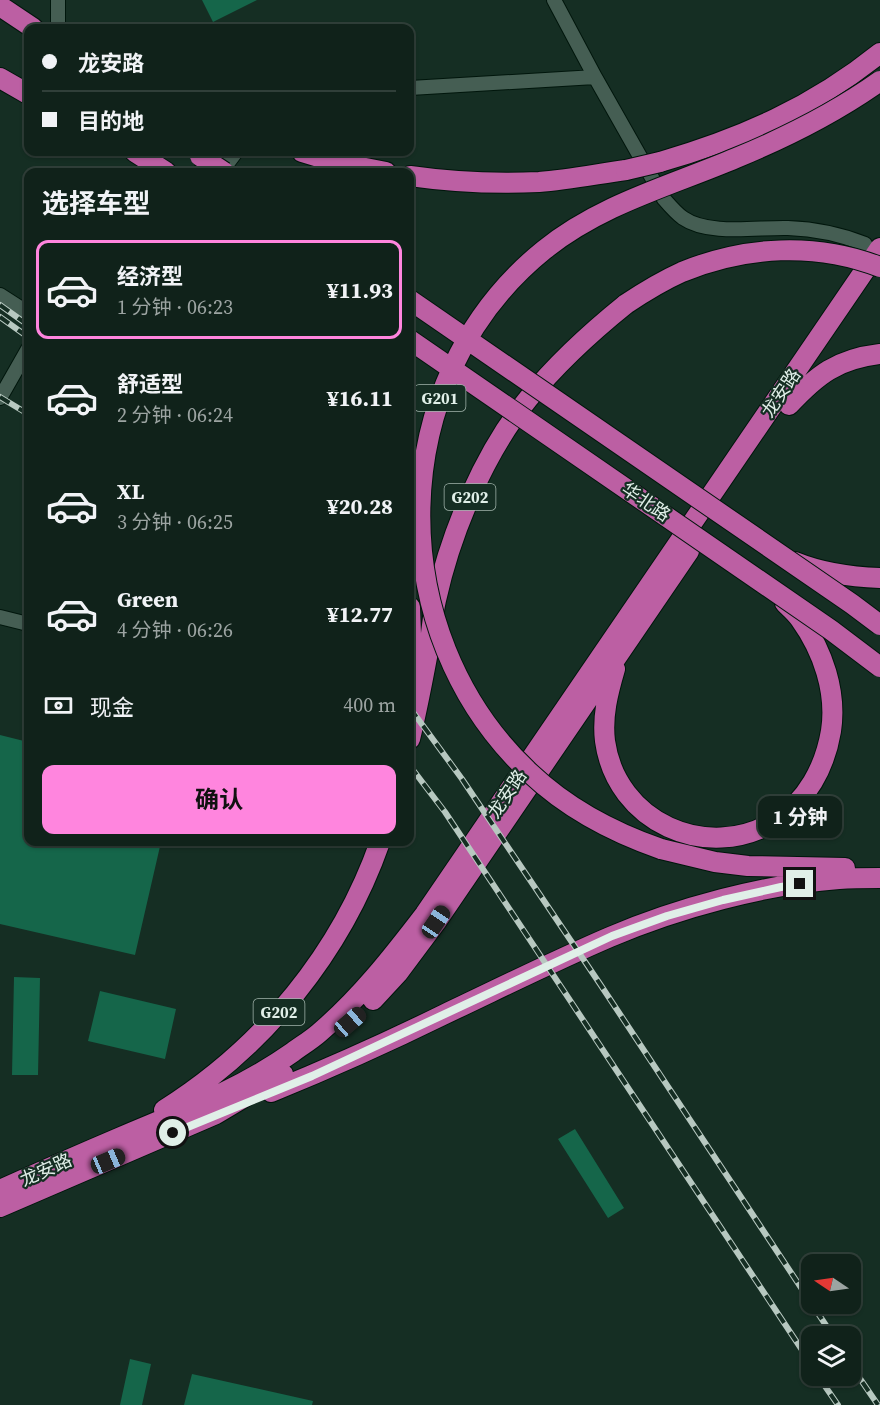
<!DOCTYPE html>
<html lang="zh">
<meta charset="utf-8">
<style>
body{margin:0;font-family:"Source Serif 4","Noto Sans SC",serif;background:#1e2f27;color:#f1f3f6;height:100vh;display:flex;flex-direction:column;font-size:22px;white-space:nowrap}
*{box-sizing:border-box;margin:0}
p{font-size:20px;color:#9ca4a2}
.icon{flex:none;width:33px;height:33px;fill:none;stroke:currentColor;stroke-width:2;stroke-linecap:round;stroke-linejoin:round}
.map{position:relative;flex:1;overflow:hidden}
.details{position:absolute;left:24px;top:168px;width:390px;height:678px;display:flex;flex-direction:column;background:#10221a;border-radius:12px;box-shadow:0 2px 4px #0004,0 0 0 2px #303f39}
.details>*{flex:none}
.top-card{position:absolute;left:24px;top:24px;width:390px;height:132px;border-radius:12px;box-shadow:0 2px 4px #0004,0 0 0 2px #303f39;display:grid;align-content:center;height:132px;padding:0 18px;background:#10221a}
.needle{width:39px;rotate:283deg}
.buttons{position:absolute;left:801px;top:1254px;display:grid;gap:12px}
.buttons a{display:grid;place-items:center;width:60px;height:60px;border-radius:12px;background:#10221a;box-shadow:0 2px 4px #0004,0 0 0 2px #303f39;font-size:30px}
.end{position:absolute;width:27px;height:27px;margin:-14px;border:8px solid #e0efe8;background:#111;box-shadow:0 0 0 3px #111}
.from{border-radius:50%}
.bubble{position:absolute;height:42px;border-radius:12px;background:#10221a;box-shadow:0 2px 4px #0004,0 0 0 2px #303f39;font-size:20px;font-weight:700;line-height:42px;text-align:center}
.car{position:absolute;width:18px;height:36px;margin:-18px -9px;border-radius:8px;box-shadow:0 0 4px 2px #0007;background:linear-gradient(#222 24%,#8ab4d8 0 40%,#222 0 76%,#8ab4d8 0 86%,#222 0)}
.top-card b{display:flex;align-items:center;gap:21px;height:57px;font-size:22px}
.top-card b+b{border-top:2px solid #303f39}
.top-card i{width:15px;height:15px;background:#f1f3f6}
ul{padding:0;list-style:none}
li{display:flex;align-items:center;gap:18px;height:99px;margin:0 12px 9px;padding:0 6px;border:3px solid transparent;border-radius:12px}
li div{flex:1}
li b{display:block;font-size:22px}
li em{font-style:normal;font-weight:700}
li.active{border-color:#ff85de}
li>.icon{width:54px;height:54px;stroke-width:1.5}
h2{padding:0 18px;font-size:27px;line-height:72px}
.pay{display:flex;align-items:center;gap:15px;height:66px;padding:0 18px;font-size:22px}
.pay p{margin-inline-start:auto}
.cta{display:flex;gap:12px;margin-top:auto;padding:12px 18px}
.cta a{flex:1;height:69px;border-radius:12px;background:#ff85de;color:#111;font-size:24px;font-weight:700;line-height:69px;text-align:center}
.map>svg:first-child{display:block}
.building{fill:#15664a}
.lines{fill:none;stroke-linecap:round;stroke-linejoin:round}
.minor-casing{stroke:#00160c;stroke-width:16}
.highway-casing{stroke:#00160c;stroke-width:22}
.minor{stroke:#455e53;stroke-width:14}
.highway{stroke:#bc5fa3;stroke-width:20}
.rail-casing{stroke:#b7c8c0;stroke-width:6}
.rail{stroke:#152e23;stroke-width:4;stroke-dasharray:11;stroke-linecap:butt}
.highway-bridge-casing{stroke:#00160c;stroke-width:22;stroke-linecap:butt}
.highway-bridge{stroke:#bc5fa3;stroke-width:20}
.route{stroke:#e0efe8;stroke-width:8}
.labels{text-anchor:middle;stroke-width:4.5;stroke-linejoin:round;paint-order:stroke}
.shield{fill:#152e23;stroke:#a3b5ad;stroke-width:1.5}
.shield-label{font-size:16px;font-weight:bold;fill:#e0efe8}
.street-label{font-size:18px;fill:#e0efe8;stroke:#152e23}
</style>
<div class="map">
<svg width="880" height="1405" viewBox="0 0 880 1405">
<rect width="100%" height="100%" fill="#152e23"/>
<!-- building -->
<path class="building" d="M 202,0 L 257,0 L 213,22 Z
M 0,735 L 28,742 L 28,842 L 161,842 L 135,955 L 0,924 Z
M 14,977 L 40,978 L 38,1075 L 12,1075 Z
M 100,991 L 176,1009 L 165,1059 L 88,1041 Z
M 575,1129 L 624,1208 L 608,1218 L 558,1139 Z
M 130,1359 L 151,1364 L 142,1405 L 120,1405 Z
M 192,1374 L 313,1401 L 312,1405 L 184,1405 Z"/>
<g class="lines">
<defs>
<path id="minor" d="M 554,0 L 595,77
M 58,28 L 58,0
M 410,88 L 595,77 L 664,199 C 670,206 676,213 683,218 C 709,236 758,227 788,228 C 815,229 840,234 865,244
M 221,172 L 236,152
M 0,295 L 28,313
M 0,398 L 28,349
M 0,617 L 28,624"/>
<path id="highway" d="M 0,6 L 33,28
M 0,78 L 28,94
M 135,152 L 166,172
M 302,152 L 335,162 L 386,172
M 660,162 C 742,138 813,107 880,53
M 410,176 C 452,182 495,184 539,182 C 568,180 597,174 626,170
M 789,405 C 817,375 837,359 880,354
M 795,562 C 822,573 851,577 880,578
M 410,607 L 413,688
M 615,669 C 608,693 602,716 605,741 C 616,822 707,863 775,821 C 807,801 825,767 831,731 C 837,692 823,651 800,619 C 796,613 790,608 785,603
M 410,739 C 418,706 424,674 430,641 C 432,627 433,613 436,600 C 451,532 484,453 528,399 C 557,363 590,333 626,304
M 661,849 L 715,862 L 748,866 L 845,868
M 373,1000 L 398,973 L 436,922 L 689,551
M 271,1092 C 330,1068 388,1042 445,1014 C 500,988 554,961 610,937 C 678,908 766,884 839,879 C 853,878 866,878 880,878
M 164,1110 C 264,1047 341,953 380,842
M 0,1190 C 40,1172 81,1154 121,1137 C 182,1111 239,1090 293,1052 C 301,1046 311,1040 319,1033 C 360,998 392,957 425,914 L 880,248
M 0,1207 L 216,1114 L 283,1074"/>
</defs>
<!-- minor casing -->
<use href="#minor" class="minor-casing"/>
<!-- highway casing -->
<use href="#highway" class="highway-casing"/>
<!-- minor -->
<use href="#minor" class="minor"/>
<!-- highway -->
<use href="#highway" class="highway"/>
<defs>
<path id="rail" d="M 0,305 L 28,325
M 0,317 L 28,337
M 0,397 L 28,414
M 410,708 L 462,779 L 600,984 L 833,1336
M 410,766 L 445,812 L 812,1365
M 850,1364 L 878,1405
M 818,1376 L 838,1405"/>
</defs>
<!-- rail casing -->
<use href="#rail" class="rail-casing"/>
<!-- rail -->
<use href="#rail" class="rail"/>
<defs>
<path id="highway-bridge" d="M 200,156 L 224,172
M 626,170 L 660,162
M 410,300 L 852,604 L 880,625
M 626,304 C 644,292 662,281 682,272 C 745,246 816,242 880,267
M 410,340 L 831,630 L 880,667
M 661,849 C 612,832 568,809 530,773 C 380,633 383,380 544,250 C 601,204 670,186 736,158 C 787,137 835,113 880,81"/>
</defs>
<!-- highway-bridge casing -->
<use href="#highway-bridge" class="highway-bridge-casing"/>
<!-- highway-bridge -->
<use href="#highway-bridge" class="highway-bridge"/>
</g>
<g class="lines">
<!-- route -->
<path class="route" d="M 173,1133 L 312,1076 L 612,936 L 667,916 L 723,900 L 781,887 L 800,884"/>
</g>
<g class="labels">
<!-- shield labels -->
<g class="shield">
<rect x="414.5" y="385" width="51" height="26" rx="4.5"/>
<rect x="444.5" y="484" width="51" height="26" rx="4.5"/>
<rect x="253.5" y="999" width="51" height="26" rx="4.5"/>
</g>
<g class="shield-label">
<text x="440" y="404">G201</text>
<text x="470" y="503">G202</text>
<text x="279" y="1018">G202</text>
</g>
<!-- street labels -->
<g class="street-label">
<text transform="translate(781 393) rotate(-56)" y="6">龙安路</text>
<text transform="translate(646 502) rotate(34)" y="6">华北路</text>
<text transform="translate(507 794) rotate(-56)" y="6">龙安路</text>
<text transform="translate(46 1170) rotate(-24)" y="6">龙安路</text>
</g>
</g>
</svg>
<div class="buttons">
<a><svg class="needle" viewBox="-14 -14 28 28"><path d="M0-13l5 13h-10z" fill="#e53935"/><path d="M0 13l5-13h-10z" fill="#9ca4a2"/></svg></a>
<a><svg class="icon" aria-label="layers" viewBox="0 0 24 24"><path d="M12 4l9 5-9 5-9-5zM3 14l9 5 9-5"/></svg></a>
</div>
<i class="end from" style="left:173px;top:1133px"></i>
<i class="end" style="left:800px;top:884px"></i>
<div class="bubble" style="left:758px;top:796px;width:84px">1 分钟</div>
<i class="car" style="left:436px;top:922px;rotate:34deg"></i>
<i class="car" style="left:350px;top:1022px;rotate:49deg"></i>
<i class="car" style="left:108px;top:1161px;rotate:67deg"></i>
<div class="top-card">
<b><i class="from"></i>龙安路</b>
<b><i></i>目的地</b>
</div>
<section class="details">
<h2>选择车型</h2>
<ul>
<li class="active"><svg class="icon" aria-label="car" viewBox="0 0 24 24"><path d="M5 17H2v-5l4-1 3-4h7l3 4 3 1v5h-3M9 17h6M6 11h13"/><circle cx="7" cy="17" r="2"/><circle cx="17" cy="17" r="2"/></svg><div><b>经济型</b><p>1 分钟 · 06:23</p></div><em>¥11.93</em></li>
<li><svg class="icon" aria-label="car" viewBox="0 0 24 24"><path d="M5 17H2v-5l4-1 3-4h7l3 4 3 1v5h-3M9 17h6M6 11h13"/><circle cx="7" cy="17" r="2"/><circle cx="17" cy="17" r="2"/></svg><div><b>舒适型</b><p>2 分钟 · 06:24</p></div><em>¥16.11</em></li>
<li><svg class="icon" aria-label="car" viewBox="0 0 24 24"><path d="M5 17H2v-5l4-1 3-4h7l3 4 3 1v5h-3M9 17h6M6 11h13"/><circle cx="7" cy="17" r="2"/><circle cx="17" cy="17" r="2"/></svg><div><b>XL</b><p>3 分钟 · 06:25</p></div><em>¥20.28</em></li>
<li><svg class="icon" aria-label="car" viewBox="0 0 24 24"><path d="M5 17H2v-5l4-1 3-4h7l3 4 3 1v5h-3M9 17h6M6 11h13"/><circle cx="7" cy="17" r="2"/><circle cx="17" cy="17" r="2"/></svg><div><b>Green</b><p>4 分钟 · 06:26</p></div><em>¥12.77</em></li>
</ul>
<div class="pay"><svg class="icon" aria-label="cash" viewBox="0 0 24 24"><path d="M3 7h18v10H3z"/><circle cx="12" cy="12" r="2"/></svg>现金<p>400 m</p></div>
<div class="cta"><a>确认</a></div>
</section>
</div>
